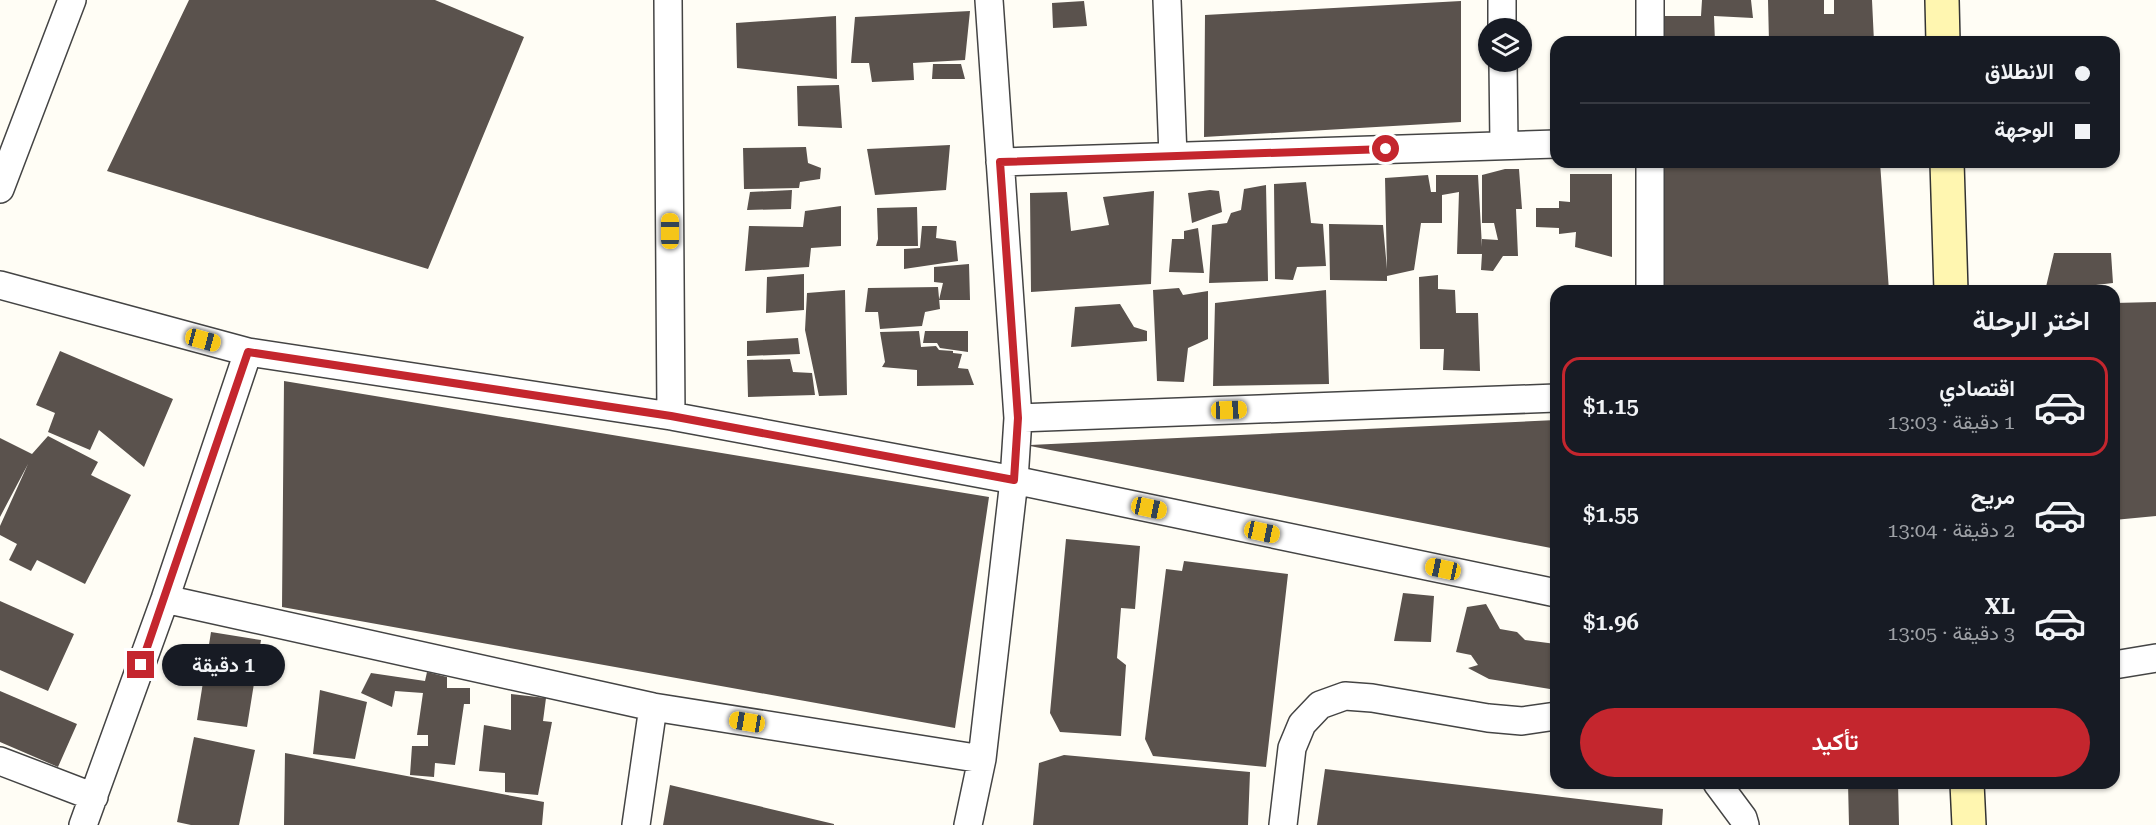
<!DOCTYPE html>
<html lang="ar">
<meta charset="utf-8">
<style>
body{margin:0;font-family:"Roboto Serif",Vazirmatn,serif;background:#242831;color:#f1f3f6;direction:rtl;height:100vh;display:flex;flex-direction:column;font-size:22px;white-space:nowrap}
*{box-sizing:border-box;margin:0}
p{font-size:20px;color:#9ea1a6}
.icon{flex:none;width:33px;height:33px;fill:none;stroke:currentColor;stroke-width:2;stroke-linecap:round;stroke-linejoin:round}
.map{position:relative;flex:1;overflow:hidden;direction:ltr}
.sheet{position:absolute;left:1550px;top:285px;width:570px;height:504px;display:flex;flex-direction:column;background:#171b24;border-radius:18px;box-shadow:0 2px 4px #0004;direction:rtl}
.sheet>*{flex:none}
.top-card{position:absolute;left:1550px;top:36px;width:570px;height:132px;border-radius:18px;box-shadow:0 2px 4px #0004;direction:rtl;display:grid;align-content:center;height:132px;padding:0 30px;background:#171b24}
.tools{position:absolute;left:1478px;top:18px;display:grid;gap:12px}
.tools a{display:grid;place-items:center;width:54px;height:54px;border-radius:50%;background:#171b24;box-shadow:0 2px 4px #0004;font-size:30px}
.end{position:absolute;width:27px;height:27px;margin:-14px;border:8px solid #c4262e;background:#fff;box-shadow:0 0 0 3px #fff}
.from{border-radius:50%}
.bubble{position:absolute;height:42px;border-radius:21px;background:#171b24;box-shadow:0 2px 4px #0004;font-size:20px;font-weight:600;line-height:42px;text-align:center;direction:rtl}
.car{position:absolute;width:18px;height:36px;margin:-18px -9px;border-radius:8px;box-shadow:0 0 4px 2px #0007;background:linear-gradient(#f5c518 24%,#345 0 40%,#f5c518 0 76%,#345 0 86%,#f5c518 0)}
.top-card b{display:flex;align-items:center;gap:21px;height:57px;font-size:22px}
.top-card b+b{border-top:2px solid #363941}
.top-card i{width:15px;height:15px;background:#f1f3f6}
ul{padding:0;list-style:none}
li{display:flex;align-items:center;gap:18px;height:99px;margin:0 12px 9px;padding:0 18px;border:3px solid transparent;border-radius:18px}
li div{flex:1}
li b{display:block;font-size:22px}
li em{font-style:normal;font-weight:600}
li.selected{border-color:#c4262e}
li>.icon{width:54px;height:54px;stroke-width:1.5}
h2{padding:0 30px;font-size:27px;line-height:72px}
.primary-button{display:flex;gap:12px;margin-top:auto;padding:12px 30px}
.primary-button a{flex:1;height:69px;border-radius:36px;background:#c4262e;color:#fff;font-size:24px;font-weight:600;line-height:69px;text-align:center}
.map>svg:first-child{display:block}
.building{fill:#5a524d}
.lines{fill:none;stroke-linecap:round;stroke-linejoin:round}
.minor-casing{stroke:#444;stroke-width:30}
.secondary-casing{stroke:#333;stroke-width:36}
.minor{stroke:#fff;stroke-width:27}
.secondary{stroke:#fff6b0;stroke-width:33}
.route{stroke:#c4262e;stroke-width:8}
</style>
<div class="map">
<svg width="2156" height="825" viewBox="0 0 2156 825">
<rect width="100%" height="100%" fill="#fffdf5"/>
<!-- building -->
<path class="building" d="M 189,0 L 435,0 L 524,37 L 428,269 L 107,171 Z
M 1702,0 L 1751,0 L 1753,18 L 1714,16 L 1715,42 L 1656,42 L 1657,16 L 1701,16 Z
M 1768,0 L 1824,0 L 1824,14 L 1834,14 L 1834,0 L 1872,0 L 1874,42 L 1769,42 Z
M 1084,1 L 1087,26 L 1053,28 L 1052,3 Z
M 1461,1 L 1461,122 L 1204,137 L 1205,15 Z
M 970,11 L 965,60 L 913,63 L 914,80 L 872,82 L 869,63 L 851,63 L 855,17 Z
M 836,16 L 837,79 L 737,68 L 736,23 Z
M 933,64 L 961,64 L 965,79 L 932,79 Z
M 839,85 L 842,128 L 798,126 L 797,86 Z
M 950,145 L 946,190 L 875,195 L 867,149 Z
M 806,147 L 808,163 L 821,168 L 820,179 L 800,182 L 799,188 L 744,189 L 743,148 Z
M 1665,162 L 1880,162 L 1889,291 L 1663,291 Z
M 1505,169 L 1519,169 L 1522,209 L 1516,209 L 1518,256 L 1503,256 L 1493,271 L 1481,270 L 1482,254 L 1457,254 L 1459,192 L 1442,195 L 1442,223 L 1421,223 L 1414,270 L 1387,276 L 1387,281 L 1330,280 L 1329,224 L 1383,225 L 1387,269 L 1385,178 L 1428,175 L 1431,192 L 1436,192 L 1436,175 L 1478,175 L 1482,247 L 1482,239 L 1498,240 L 1494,223 L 1482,223 L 1482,175 Z
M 1570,174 L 1612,174 L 1612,257 L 1575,247 L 1576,232 L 1559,234 L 1559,228 L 1536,227 L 1536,208 L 1559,208 L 1559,201 L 1570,202 Z
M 1306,182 L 1311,223 L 1323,224 L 1326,266 L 1297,267 L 1293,280 L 1275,279 L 1274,184 Z
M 1266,185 L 1268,281 L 1209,283 L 1212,225 L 1227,223 L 1231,213 L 1241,210 L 1244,189 Z
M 792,190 L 791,209 L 747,210 L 750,192 Z
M 1210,190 L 1219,191 L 1222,212 L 1192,223 L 1188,193 Z
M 1154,191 L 1151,284 L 1031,292 L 1030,193 L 1067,192 L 1071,231 L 1109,225 L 1103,197 Z
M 841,206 L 841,246 L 811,248 L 809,267 L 745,271 L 749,226 L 803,227 L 805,211 Z
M 917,207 L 918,246 L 876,246 L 878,239 L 877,208 Z
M 922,226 L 937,226 L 936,238 L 956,241 L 958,261 L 904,269 L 904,249 L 920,248 Z
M 1198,228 L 1204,273 L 1169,272 L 1172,239 L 1184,239 L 1184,231 Z
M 2054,253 L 2111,253 L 2113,283 L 2045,291 Z
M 969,264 L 970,300 L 939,300 L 943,283 L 934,282 L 934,267 Z
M 804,274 L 804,310 L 766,313 L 767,277 Z
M 1438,275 L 1438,289 L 1455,290 L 1456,313 L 1478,313 L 1480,371 L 1443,370 L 1444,349 L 1420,349 L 1419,277 Z
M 938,287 L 940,309 L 925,312 L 922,326 L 880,329 L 878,312 L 865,312 L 868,288 Z
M 1179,288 L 1183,295 L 1208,291 L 1208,339 L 1188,348 L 1184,382 L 1157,381 L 1153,290 Z
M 845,290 L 847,395 L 819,396 L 805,330 L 807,293 Z
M 1326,290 L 1329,384 L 1213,386 L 1215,303 Z
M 2156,302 L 2156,516 L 2114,520 L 2114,303 Z
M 1120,304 L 1134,327 L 1147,331 L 1147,341 L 1071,347 L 1075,307 Z
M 919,331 L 921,347 L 936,346 L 939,350 L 953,351 L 953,353 L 962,354 L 958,368 L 968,369 L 974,385 L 917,386 L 917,370 L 882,367 L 885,362 L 880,332 Z
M 925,331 L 968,331 L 968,352 L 940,348 L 937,343 L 923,343 Z
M 798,338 L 800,354 L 747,356 L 747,341 Z
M 60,351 L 173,399 L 144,467 L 99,430 L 90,450 L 48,432 L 55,413 L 36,405 Z
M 790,359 L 793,372 L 812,373 L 815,395 L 748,397 L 747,360 Z
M 284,381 L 989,497 L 955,728 L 282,607 Z
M 1556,420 L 1556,549 L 1030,446 L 1030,445 Z
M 48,436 L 98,462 L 91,475 L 131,495 L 85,584 L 37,560 L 31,571 L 9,560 L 17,544 L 0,535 L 0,526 L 28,464 L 0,517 L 0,438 L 32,454 Z
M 1066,539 L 1140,546 L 1135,609 L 1121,608 L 1117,658 L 1126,665 L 1121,736 L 1060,732 L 1050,713 Z
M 1184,561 L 1288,574 L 1266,767 L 1153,756 L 1145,739 L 1166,569 L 1182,571 Z
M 1403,593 L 1434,596 L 1431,642 L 1394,641 Z
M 0,601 L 74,634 L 48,691 L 0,670 Z
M 1486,604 L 1500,629 L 1517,632 L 1525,640 L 1556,644 L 1556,690 L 1489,679 L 1468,668 L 1478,665 L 1471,655 L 1456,652 L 1467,607 Z
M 211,632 L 261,640 L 247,727 L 197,720 Z
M 427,672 L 447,677 L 447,688 L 470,688 L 470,704 L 464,704 L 455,765 L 435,763 L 434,777 L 410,775 L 412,746 L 428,746 L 428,735 L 417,735 L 423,693 L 395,691 L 392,707 L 361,693 L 371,673 L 425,681 Z
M 320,690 L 367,702 L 355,759 L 313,754 Z
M 0,691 L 77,724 L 58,767 L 0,742 Z
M 511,694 L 546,698 L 543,721 L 552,722 L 538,795 L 505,792 L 505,773 L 479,771 L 484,725 L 511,730 Z
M 194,737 L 255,750 L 239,825 L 191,825 L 177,822 Z
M 285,753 L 544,802 L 542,825 L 284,825 Z
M 1064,755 L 1250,772 L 1248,825 L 1033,825 L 1039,763 Z
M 1325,769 L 1663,809 L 1662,825 L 1317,825 Z
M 1848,783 L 1898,783 L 1899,825 L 1849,825 Z
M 670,785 L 834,824 L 834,825 L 663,825 Z"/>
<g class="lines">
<defs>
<path id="minor" d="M 668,0 L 671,416
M 1167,0 L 1173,156
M 1502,0 L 1502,28
M 1650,42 L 1650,0
M 1503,62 L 1504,145
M 1000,162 L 1556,144
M 1650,162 L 1650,291
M 0,189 L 72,0
M 0,285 L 248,352 L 671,416 L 1014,480 L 1556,593
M 1018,418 L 1556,398
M 165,599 L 653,707 L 982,759
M 2114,665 L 2156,658
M 0,761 L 94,797
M 1717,783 L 1743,818 L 1745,825
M 83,825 L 165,599 L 248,352
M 636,825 L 653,707
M 968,825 L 982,759 L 1014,480 L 1018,418 L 989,0
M 1283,825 L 1292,748 L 1302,724 L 1320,705 L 1345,696 L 1372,698 L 1488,718 L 1522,721 L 1556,716"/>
<path id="secondary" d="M 1942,0 L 1943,42
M 1947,162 L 1951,291
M 1967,783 L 1969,825"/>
</defs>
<!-- minor casing -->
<use href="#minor" class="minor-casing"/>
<!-- secondary casing -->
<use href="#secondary" class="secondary-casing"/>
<!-- minor -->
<use href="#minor" class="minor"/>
<!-- secondary -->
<use href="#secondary" class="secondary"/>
</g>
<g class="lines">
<!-- route -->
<path class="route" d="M 141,665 L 248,352 L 671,416 L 1014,480 L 1018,418 L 1000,162 L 1386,149"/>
</g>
</svg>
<div class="tools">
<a><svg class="icon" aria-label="layers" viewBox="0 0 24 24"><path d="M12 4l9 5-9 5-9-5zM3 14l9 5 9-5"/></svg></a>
</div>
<i class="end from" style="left:1386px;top:149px"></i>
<i class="end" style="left:141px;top:665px"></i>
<div class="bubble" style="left:162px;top:644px;width:123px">1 دقيقة</div>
<i class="car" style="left:670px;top:231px;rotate:0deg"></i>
<i class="car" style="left:203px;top:340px;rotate:105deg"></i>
<i class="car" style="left:1229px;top:410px;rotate:88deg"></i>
<i class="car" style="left:1149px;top:508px;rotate:102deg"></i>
<i class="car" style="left:1262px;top:532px;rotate:102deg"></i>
<i class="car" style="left:1443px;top:569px;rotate:282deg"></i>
<i class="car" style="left:747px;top:722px;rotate:279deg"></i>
<div class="top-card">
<b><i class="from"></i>الانطلاق</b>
<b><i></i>الوجهة</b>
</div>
<section class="sheet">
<h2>اختر الرحلة</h2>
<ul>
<li class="selected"><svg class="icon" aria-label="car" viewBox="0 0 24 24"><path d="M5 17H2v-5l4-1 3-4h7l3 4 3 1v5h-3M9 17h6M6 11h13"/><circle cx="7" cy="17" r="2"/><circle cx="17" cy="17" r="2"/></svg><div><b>اقتصادي</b><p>1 دقيقة · 13:03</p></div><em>$1.15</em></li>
<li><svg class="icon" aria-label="car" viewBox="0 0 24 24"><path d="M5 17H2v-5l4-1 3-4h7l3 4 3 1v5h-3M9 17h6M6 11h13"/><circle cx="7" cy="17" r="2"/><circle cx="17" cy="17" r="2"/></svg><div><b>مريح</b><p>2 دقيقة · 13:04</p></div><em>$1.55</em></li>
<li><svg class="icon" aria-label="car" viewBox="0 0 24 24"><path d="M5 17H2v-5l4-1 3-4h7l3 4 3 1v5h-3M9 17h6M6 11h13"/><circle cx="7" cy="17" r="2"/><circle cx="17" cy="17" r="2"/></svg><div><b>XL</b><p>3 دقيقة · 13:05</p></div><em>$1.96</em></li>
</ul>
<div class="primary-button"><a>تأكيد</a></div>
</section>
</div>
